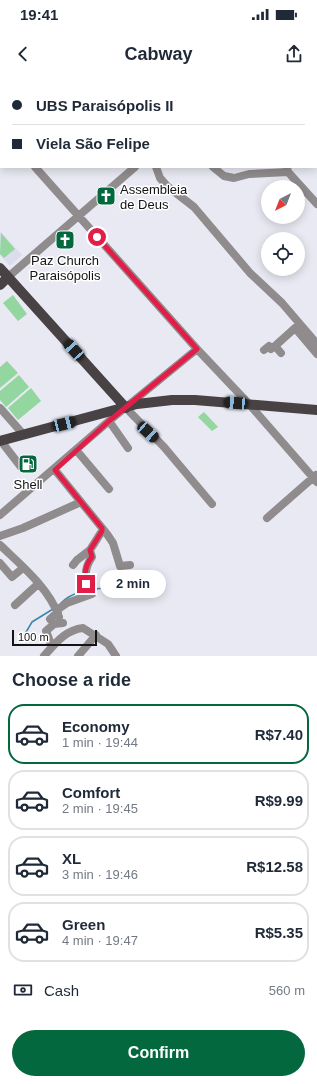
<!DOCTYPE html>
<meta charset="utf-8">
<style>
body{margin:0;font-family:Arial,sans-serif;background:#f2f2f3;color:#1f2937;height:100vh;display:flex;flex-direction:column;font-size:15px;white-space:nowrap}
*{box-sizing:border-box;margin:0}
p{font-size:13px;color:#747a83}
.icon{flex:none;width:22px;height:22px;fill:none;stroke:currentColor;stroke-width:2;stroke-linecap:round;stroke-linejoin:round}
.map{position:relative;height:576px;overflow:hidden}
.details{display:flex;flex-direction:column;background:#fff;flex:1}
.details>*{flex:none}
.hud{position:absolute;left:0px;top:0px;width:317px;height:88px;box-shadow:0 2px 10px #0003;display:grid;align-content:center;height:88px;padding:0 12px;background:#fff}
.needle{width:26px;rotate:222deg}
.buttons{position:absolute;left:261px;top:100px;display:grid;gap:8px}
.buttons a{display:grid;place-items:center;width:44px;height:44px;border-radius:50%;background:#fff;box-shadow:0 2px 10px #0003;font-size:20px}
.scale{position:absolute;left:12px;bottom:10px;width:85px;box-sizing:border-box;padding-left:4px;border:2px solid #141417;border-top:0;font-size:11px;line-height:14px;white-space:nowrap;color:#141417;-webkit-text-stroke:3px #fff;paint-order:stroke}
.end{position:absolute;width:18px;height:18px;margin:-9px;border:5px solid #e11d48;background:#fff;box-shadow:0 0 0 2px #fff}
.from{border-radius:50%}
.bubble{position:absolute;height:28px;border-radius:14px;background:#fff;box-shadow:0 2px 10px #0003;font-size:13px;font-weight:800;line-height:28px;text-align:center}
.car{position:absolute;width:12px;height:24px;margin:-12px -6px;border-radius:5px;box-shadow:0 0 3px 1px #0007;background:linear-gradient(#222 24%,#8ab4d8 0 40%,#222 0 76%,#8ab4d8 0 86%,#222 0)}
.hud b{display:flex;align-items:center;gap:14px;height:38px;font-size:15px}
.hud b+b{border-top:1px solid #e0e1e3}
.hud i{width:10px;height:10px;background:#1f2937}
ul{padding:0;list-style:none}
li{display:flex;align-items:center;gap:12px;height:60px;margin:0 8px 6px;padding:0 4px;border:2px solid #e0e1e3;border-radius:16px}
li div{flex:1}
li b{display:block;font-size:15px}
li em{font-style:normal;font-weight:800}
li.selected{border-color:#03683d}
li>.icon{width:36px;height:36px;stroke-width:1.5}
h2{padding:0 12px;font-size:18px;line-height:48px}
.pay{display:flex;align-items:center;gap:10px;height:44px;padding:0 12px;font-size:15px}
.pay p{margin-inline-start:auto}
.cta{display:flex;gap:8px;margin-top:auto;padding:8px 12px}
.cta a{flex:1;height:46px;border-radius:24px;background:#03683d;color:#fff;font-size:16px;font-weight:800;line-height:46px;text-align:center}
.status{display:flex;justify-content:space-between;align-items:center;height:28px;padding:0 20px;background:#fff;direction:ltr}
.status svg{height:11px;fill:currentColor}
header{display:flex;justify-content:space-between;align-items:center;height:52px;padding:0 12px;background:#fff;font-size:18px;font-weight:800}
.map>svg:first-child{display:block}
.built{fill:#dbdded}
.green{fill:#94d6a0}
.lines{fill:none;stroke-linecap:round;stroke-linejoin:round}
.stream{stroke:#3a85ad;stroke-width:1.5}
.minor{stroke:#908c8e;stroke-width:8}
.major{stroke:#484245;stroke-width:10}
.route{stroke:#e11d48;stroke-width:5}
.labels{text-anchor:middle;stroke-width:3;stroke-linejoin:round;paint-order:stroke}
.poi-label{font-size:13px;fill:#141417;stroke:#fff}
</style>
<div class="status"><b>19:41</b><svg viewBox="0 0 49 12"><path d="M0 12V9h3v3zM5 12V6h3v6zM10 12V3h3v9zM15 12V0h3v12zM26 1h20v11H26zM47 4h2v5h-2z"/></svg></div>
<header><svg class="icon" aria-label="back" viewBox="0 0 24 24"><path d="M15 5l-7 7 7 7"/></svg>Cabway<svg class="icon" aria-label="share" viewBox="0 0 24 24"><path d="M12 15V3M7 8l5-5 5 5M5 13v7h14v-7"/></svg></header>
<div class="map">
<svg width="317" height="576" viewBox="0 0 317 576">
<rect width="100%" height="100%" fill="#e8e9f2"/>
<!-- built -->
<path class="built" d="M 0,151 L 22,175 L 10,186 L 0,175 Z"/>
<!-- green -->
<path class="green" d="M 1,153 L 15,169 L 4,178 L 0,174 Z
M 13,215 L 27,234 L 18,241 L 3,223 Z
M 7,281 L 18,293 L 0,308 L 0,287 Z
M 19,295 L 29,307 L 6,327 L 0,320 L 0,311 Z
M 31,308 L 41,321 L 18,340 L 8,328 Z
M 204,332 L 218,347 L 212,351 L 198,337 Z"/>
<g class="lines">
<!-- stream -->
<path class="stream" d="M 61,523 C 73,510 95,509 111,507
M 22,559 L 32,542 L 53,529"/>
<!-- minor -->
<path class="minor" d="M 82,0 L 83,1
M 208,0 L 209,1
M 226,1 L 227,0
M 0,47 L 1,49
M 35,87 L 197,269 L 249,324 L 317,402
M 156,87 L 160,98 L 167,106 L 194,127 L 250,193 L 282,223 L 317,264
M 213,87 L 224,96 L 234,98 L 249,94 L 288,92
M 287,88 L 288,92 L 317,124
M 8,197 L 135,87
M 264,270 L 269,266 L 271,269 L 275,266
M 281,273 L 275,266 L 295,248 L 317,274
M 0,328 L 23,354
M 126,328 L 164,367 L 212,424
M 109,341 L 128,368
M 4,365 L 21,387
M 77,371 L 109,409
M 55,390 L 107,454 L 113,463 L 120,486 L 130,485
M 0,435 L 109,341 L 197,269
M 267,438 L 316,395
M 0,456 L 23,448 L 81,422
M 0,465 C 21,485 50,509 59,537
M 0,483 L 12,497 L 23,488
M 73,485 L 77,480 L 90,470
M 87,504 C 84,493 86,485 92,477 L 90,470 L 102,451 L 102,448
M 15,525 L 38,504
M 57,530 L 67,523 L 92,514
M 54,544 L 50,539 L 58,532
M 52,567 L 46,551 L 54,544 L 63,543
M 44,576 C 55,564 65,550 83,548 L 108,564 L 116,576
M 78,576 L 96,555"/>
<!-- major -->
<path class="major" d="M 0,188 L 126,328
M 0,205 L 8,197
M 0,361 L 137,324 L 172,320 L 195,320 L 317,330"/>
</g>
<g class="lines">
<!-- route -->
<path class="route" d="M 86,504 C 84,494 85,485 92,477 L 90,470 L 102,451 L 102,448 L 55,390 L 109,341 L 197,269 L 97,157"/>
</g>
<!-- icons -->
<defs>
<symbol id="church-square" viewBox="-11 -11 22 22"><rect x="-9" y="-9" width="18" height="18" rx="4" fill="#03683d" stroke="#fff"/><path d="M-1.2-6h2.4v3.5h3.3v2.4h-3.3V6h-2.4V-.1h-3.3v-2.4h3.3Z" fill="#fff"/></symbol>
<symbol id="fuel-square" viewBox="-11 -11 22 22"><rect x="-9" y="-9" width="18" height="18" rx="4" fill="#03683d" stroke="#fff"/><path d="M-5.5-6h7V0h2V4h1.3V-2.5L3-4.5l.8-.8L6-3V5H2.5V1h-1V6h-7ZM-4.2-4.7v3.2H.2V-4.7Z" fill="#fff"/></symbol>
</defs>
<g fill-rule="evenodd">
<use href="#church-square" x="95" y="105" width="22" height="22"/>
<use href="#church-square" x="54" y="149" width="22" height="22"/>
<use href="#fuel-square" x="17" y="373" width="22" height="22"/>
</g>
<g class="labels">
<!-- poi labels -->
<g class="poi-label">
<text x="120" y="114" text-anchor="start">Assembleia<tspan x="120" dy="15">de Deus</tspan></text>
<text x="65" y="185">Paz Church<tspan x="65" dy="15">Paraisópolis</tspan></text>
<text x="28" y="409">Shell</text>
</g>
</g>
</svg>
<div class="buttons">
<a><svg class="needle" viewBox="-14 -14 28 28"><path d="M0-13l5 13h-10z" fill="#e53935"/><path d="M0 13l5-13h-10z" fill="#747a83"/></svg></a>
<a><svg class="icon" aria-label="locate" viewBox="0 0 24 24"><circle cx="12" cy="12" r="6"/><path d="M12 2v4M12 18v4M2 12h4M18 12h4"/></svg></a>
</div>
<div class="scale">100 m</div>
<i class="end from" style="left:97px;top:157px"></i>
<i class="end" style="left:86px;top:504px"></i>
<div class="bubble" style="left:100px;top:490px;width:66px">2 min</div>
<i class="car" style="left:74px;top:270px;rotate:318deg"></i>
<i class="car" style="left:236px;top:323px;rotate:274deg"></i>
<i class="car" style="left:64px;top:344px;rotate:76deg"></i>
<i class="car" style="left:148px;top:352px;rotate:132deg"></i>
<div class="hud">
<b><i class="from"></i>UBS Paraisópolis II</b>
<b><i></i>Viela São Felipe</b>
</div>
</div>
<section class="details">
<h2>Choose a ride</h2>
<ul>
<li class="selected"><svg class="icon" aria-label="car" viewBox="0 0 24 24"><path d="M5 17H2v-5l4-1 3-4h7l3 4 3 1v5h-3M9 17h6M6 11h13"/><circle cx="7" cy="17" r="2"/><circle cx="17" cy="17" r="2"/></svg><div><b>Economy</b><p>1 min · 19:44</p></div><em>R$7.40</em></li>
<li><svg class="icon" aria-label="car" viewBox="0 0 24 24"><path d="M5 17H2v-5l4-1 3-4h7l3 4 3 1v5h-3M9 17h6M6 11h13"/><circle cx="7" cy="17" r="2"/><circle cx="17" cy="17" r="2"/></svg><div><b>Comfort</b><p>2 min · 19:45</p></div><em>R$9.99</em></li>
<li><svg class="icon" aria-label="car" viewBox="0 0 24 24"><path d="M5 17H2v-5l4-1 3-4h7l3 4 3 1v5h-3M9 17h6M6 11h13"/><circle cx="7" cy="17" r="2"/><circle cx="17" cy="17" r="2"/></svg><div><b>XL</b><p>3 min · 19:46</p></div><em>R$12.58</em></li>
<li><svg class="icon" aria-label="car" viewBox="0 0 24 24"><path d="M5 17H2v-5l4-1 3-4h7l3 4 3 1v5h-3M9 17h6M6 11h13"/><circle cx="7" cy="17" r="2"/><circle cx="17" cy="17" r="2"/></svg><div><b>Green</b><p>4 min · 19:47</p></div><em>R$5.35</em></li>
</ul>
<div class="pay"><svg class="icon" aria-label="cash" viewBox="0 0 24 24"><path d="M3 7h18v10H3z"/><circle cx="12" cy="12" r="2"/></svg>Cash<p>560 m</p></div>
<div class="cta"><a>Confirm</a></div>
</section>
